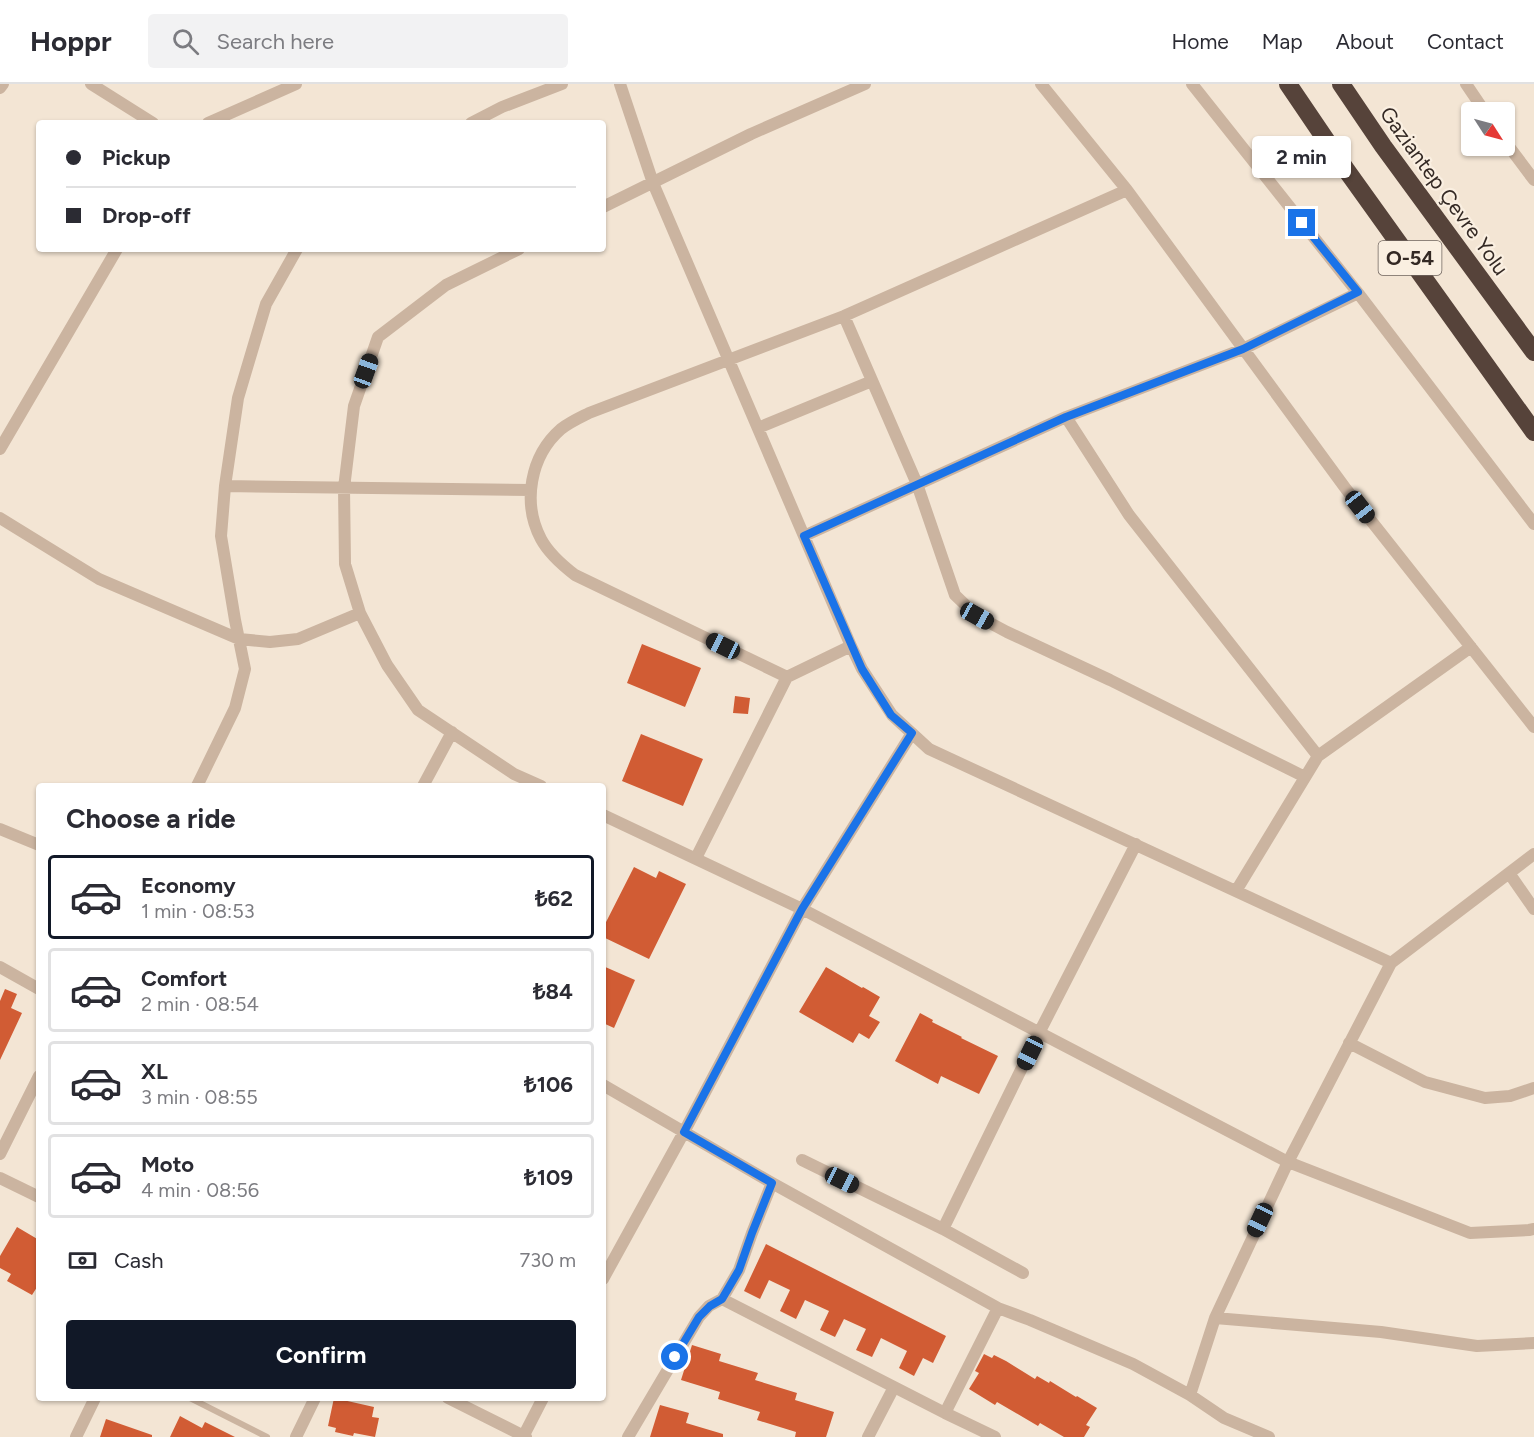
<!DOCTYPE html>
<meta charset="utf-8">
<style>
body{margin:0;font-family:Figtree,sans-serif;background:#f2f2f3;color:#2b2b33;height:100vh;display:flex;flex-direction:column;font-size:22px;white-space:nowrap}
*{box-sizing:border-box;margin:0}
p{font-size:20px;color:#7c7c81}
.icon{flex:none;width:33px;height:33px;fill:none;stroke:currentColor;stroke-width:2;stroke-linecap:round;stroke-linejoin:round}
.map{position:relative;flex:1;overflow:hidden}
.details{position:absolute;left:36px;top:699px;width:570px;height:618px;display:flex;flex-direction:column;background:#fff;border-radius:6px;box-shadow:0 2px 4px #0004}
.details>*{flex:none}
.banner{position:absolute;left:36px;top:36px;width:570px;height:132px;border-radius:6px;box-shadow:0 2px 4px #0004;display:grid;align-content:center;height:132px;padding:0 30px;background:#fff}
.needle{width:39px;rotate:126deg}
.tools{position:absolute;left:1461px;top:18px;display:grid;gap:12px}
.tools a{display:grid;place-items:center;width:54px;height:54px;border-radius:6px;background:#fff;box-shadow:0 2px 4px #0004;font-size:30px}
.end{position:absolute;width:27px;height:27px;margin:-14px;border:8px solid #1a73e8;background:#fff;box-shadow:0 0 0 3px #fff}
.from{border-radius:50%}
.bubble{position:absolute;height:42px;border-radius:6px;background:#fff;box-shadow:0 2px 4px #0004;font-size:20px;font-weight:700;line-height:42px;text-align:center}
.car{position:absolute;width:18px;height:36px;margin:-18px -9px;border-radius:8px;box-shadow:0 0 4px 2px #0007;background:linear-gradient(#222 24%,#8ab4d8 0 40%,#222 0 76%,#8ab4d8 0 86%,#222 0)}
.banner b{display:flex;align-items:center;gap:21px;height:57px;font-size:22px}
.banner b+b{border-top:2px solid #e1e1e2}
.banner i{width:15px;height:15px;background:#2b2b33}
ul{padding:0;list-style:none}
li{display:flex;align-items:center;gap:18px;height:84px;margin:0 12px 9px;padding:0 18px;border:3px solid #e1e1e2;border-radius:6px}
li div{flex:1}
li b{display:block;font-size:22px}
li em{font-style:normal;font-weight:700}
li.current{border-color:#111827}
li>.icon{width:54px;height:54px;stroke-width:1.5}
h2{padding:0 30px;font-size:27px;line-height:72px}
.pay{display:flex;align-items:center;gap:15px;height:66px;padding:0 30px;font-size:22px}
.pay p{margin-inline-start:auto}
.action{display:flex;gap:12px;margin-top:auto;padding:12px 30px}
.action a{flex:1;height:69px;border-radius:6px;background:#111827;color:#fff;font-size:24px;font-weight:700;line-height:69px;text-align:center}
header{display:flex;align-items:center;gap:36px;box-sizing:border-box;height:84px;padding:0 30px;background:#fff;border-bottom:2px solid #e1e1e2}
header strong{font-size:28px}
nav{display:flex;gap:33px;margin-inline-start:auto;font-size:21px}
.search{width:420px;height:54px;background:#f2f2f3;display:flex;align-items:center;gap:15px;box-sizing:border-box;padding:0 21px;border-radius:6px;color:#7c7c81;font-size:22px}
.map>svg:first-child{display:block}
.building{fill:#d15c34}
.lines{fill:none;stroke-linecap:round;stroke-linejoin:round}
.lane{stroke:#cbb4a0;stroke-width:6}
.street{stroke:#cbb4a0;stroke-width:12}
.highway{stroke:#56433a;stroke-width:18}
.route{stroke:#1a73e8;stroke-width:8}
.labels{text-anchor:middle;stroke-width:4.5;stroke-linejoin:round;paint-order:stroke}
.shield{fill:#faefe1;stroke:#6f645d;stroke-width:1.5}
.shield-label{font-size:20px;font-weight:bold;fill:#342924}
.street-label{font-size:21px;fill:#342924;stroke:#faefe1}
</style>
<header>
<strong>Hoppr</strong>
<div class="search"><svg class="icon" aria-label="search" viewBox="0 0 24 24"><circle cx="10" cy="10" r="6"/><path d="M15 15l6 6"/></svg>Search here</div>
<nav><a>Home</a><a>Map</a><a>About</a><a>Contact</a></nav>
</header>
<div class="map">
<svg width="1534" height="1353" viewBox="0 0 1534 1353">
<rect width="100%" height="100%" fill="#f3e5d4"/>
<!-- building -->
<path class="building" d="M 642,560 L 701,584 L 685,623 L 627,599 Z
M 735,612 L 750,614 L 748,630 L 733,629 Z
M 641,650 L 703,675 L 683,722 L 622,697 Z
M 634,783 L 656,794 L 659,787 L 686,800 L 649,875 L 603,853 L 603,844 Z
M 603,882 L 635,896 L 614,944 L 603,939 Z
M 826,883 L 862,904 L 863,903 L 880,913 L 869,932 L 880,938 L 869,955 L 859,949 L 853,959 L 799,928 Z
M 5,905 L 17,910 L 11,924 L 22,929 L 0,976 L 0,917 Z
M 920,929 L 933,936 L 932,938 L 962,953 L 961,954 L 998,972 L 979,1010 L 941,992 L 938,1000 L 895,977 Z
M 17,1143 L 39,1156 L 39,1200 L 32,1211 L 7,1197 L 11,1190 L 0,1184 L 0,1172 Z
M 766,1160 L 946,1252 L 933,1279 L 923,1274 L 914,1292 L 899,1284 L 907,1267 L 881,1254 L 872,1273 L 856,1266 L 866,1245 L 844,1235 L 835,1253 L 820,1246 L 829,1227 L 805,1216 L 796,1235 L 780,1227 L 790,1206 L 769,1196 L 760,1215 L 744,1207 Z
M 692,1261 L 721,1270 L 719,1277 L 758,1289 L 755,1296 L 797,1309 L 795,1316 L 834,1328 L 826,1353 L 795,1353 L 796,1348 L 757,1336 L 760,1328 L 718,1315 L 720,1308 L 681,1296 Z
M 984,1270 L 992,1274 L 994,1271 L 1006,1277 L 1035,1295 L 1037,1292 L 1049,1299 L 1050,1297 L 1076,1313 L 1077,1312 L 1097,1324 L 1086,1341 L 1090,1343 L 1084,1353 L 1064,1353 L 1040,1339 L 1038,1342 L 997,1318 L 995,1321 L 969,1305 L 979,1289 L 975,1287 Z
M 334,1314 L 374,1323 L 372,1333 L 379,1334 L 375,1353 L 354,1349 L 353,1352 L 335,1348 L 336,1344 L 328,1342 Z
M 660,1321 L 689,1329 L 686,1339 L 723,1350 L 723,1353 L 650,1353 Z
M 180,1332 L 202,1344 L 205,1338 L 235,1353 L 170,1353 Z
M 106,1335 L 152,1351 L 152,1353 L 100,1353 Z"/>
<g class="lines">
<!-- lane -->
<path class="lane" d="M 190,1314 L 267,1353"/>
<!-- street -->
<path class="street" d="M 91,0 L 153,39
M 620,0 L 653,99 L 851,562 L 862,585 L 892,631 L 929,665 L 1391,879
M 1041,0 L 1127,106 L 1346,405 L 1534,643
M 1192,0 L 1358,209 L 1534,440
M 1466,0 L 1485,28
M 0,4 L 3,0
M 208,39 L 296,0
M 471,39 L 502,23 L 562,0
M 1504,56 L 1534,96
M 603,123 L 751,50 L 865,0
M 519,165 L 446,201 L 378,253 L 354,322 L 344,404 L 345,480 L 360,529 L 387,581 L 418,626 L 514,690 L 541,702
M 844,232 L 917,400 L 955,511 L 977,532 L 1007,548 L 1110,596 L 1305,693
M 1066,333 L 1129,431 L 1318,672
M 758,344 L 872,297
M 0,365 L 117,165
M 225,402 L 531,406
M 0,434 L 99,495 L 239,555 L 270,558 L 298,555 L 360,529
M 804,452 L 1066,333 L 1243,265 L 1358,209
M 787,593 L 575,491 C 562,481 549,470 541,455 C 522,419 530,372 561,345 C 570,338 579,334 589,329 L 844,232 L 1127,106
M 197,702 L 235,624 L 245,585 L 235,536 L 221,452 L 225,402 L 238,314 L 266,220 L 297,165
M 423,702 L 452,648
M 603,731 L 802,825 L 1288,1078 L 1470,1149 L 1529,1146 L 1534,1145
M 0,745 L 39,761
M 696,774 L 787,593 L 851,562
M 1509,789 L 1534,825
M 1236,807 L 1318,672 L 1471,563
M 0,883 L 39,905
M 1349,959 L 1425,998 L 1485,1014 L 1510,1012 L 1534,1004
M 603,1001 L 772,1099 L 998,1224 L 1030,1236 L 1133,1280 L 1190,1311 L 1224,1334 L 1269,1353
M 0,1070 L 39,992
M 802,1076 L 943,1145 L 1023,1189
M 0,1094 L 39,1113
M 943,1145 L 1039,949 L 1136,760
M 603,1195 L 684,1048 L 802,825 L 912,649
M 722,1215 L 945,1329 L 995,1353
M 1215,1234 L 1381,1248 L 1477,1262 L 1534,1259
M 1190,1311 L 1215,1234 L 1288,1078 L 1391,879 L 1534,770
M 448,1314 L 526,1353
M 945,1329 L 998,1224
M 76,1353 L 95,1314
M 296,1353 L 315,1314
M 523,1353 L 543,1314
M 628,1353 L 699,1233 L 709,1222 L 722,1215 L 739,1186 L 752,1149 L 772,1099
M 868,1353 L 894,1303"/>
<!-- highway -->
<path class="highway" d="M 1288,0 L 1347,87 L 1534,348
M 1341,0 L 1383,62 L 1534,268"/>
</g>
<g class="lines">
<!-- route -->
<path class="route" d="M 675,1273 L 699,1233 L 710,1222 L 722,1215 L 739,1186 L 752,1149 L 772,1099 L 684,1048 L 802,825 L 912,649 L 891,631 L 862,585 L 804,452 L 1066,333 L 1243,265 L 1358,208 L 1302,139"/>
</g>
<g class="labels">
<!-- shield labels -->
<rect class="shield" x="1378.5" y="157" width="63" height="34" rx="4.5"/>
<g class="shield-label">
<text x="1410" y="181">O-54</text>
</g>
<!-- street labels -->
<g class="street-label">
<text transform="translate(1444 107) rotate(54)" y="7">Gaziantep Çevre Yolu</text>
</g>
</g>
</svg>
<div class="tools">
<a><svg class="needle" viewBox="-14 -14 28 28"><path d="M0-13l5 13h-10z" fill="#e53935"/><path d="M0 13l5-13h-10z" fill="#7c7c81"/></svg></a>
</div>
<i class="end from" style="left:675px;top:1273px"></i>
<i class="end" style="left:1302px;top:139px"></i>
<div class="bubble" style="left:1252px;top:52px;width:99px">2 min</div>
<i class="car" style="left:366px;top:287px;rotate:20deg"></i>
<i class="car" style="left:1360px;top:423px;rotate:142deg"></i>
<i class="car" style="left:977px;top:532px;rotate:119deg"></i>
<i class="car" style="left:723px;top:562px;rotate:296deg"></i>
<i class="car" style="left:1030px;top:969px;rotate:206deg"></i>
<i class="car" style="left:842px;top:1096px;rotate:116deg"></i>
<i class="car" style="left:1260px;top:1136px;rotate:205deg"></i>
<div class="banner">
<b><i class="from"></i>Pickup</b>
<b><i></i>Drop-off</b>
</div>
<section class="details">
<h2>Choose a ride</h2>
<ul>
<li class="current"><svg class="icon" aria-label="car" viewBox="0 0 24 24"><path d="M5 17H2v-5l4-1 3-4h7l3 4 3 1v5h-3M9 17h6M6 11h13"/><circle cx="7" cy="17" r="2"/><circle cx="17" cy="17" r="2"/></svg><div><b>Economy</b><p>1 min · 08:53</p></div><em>₺62</em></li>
<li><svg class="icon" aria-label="car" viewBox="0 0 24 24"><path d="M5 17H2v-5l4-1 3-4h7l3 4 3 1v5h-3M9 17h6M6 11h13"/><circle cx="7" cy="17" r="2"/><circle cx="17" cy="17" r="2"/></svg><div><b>Comfort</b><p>2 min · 08:54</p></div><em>₺84</em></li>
<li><svg class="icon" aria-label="car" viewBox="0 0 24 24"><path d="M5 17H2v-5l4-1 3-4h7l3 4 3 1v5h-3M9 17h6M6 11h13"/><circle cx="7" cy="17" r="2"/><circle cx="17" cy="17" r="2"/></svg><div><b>XL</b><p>3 min · 08:55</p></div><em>₺106</em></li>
<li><svg class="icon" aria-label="car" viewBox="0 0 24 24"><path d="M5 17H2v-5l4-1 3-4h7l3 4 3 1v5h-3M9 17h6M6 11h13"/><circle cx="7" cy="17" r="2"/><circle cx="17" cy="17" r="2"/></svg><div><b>Moto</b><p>4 min · 08:56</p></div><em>₺109</em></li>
</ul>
<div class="pay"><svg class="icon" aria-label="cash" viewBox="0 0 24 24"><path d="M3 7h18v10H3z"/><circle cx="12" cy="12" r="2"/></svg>Cash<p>730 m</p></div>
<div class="action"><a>Confirm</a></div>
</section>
</div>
